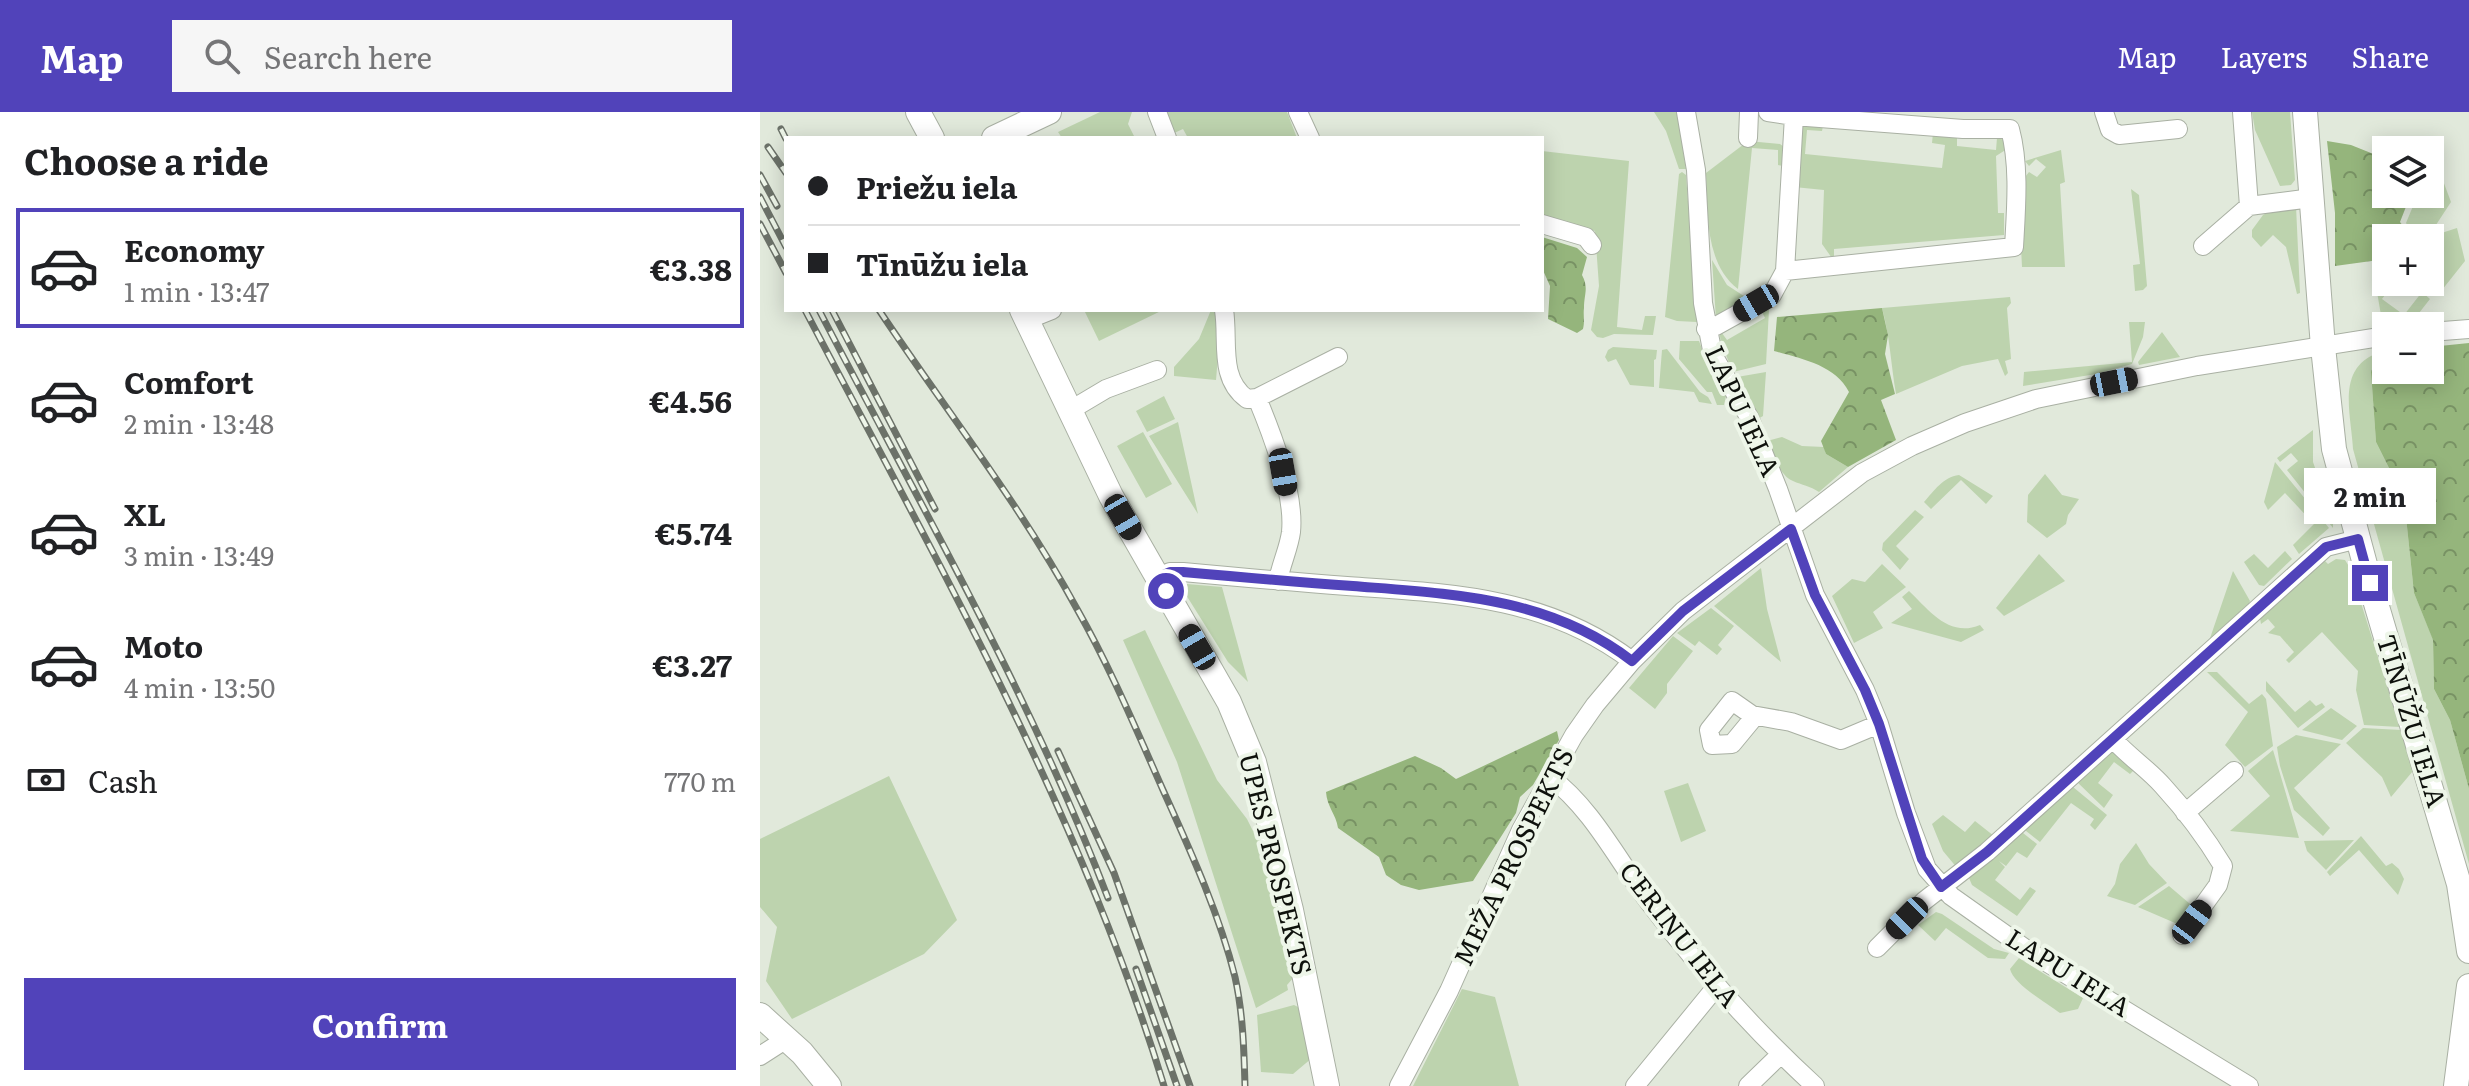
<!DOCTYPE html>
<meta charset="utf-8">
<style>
body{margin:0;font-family:Literata,serif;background:#f6f6f6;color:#202124;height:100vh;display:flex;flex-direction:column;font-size:30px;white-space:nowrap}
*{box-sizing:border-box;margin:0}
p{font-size:26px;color:#757577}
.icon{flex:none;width:44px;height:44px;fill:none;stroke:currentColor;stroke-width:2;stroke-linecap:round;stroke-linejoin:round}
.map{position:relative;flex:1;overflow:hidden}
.sheet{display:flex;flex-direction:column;background:#fff;width:760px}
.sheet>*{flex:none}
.hud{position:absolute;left:24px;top:24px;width:760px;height:176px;border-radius:0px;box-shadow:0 4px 20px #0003;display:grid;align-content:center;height:176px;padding:0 24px;background:#fff}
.controls{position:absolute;left:1612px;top:24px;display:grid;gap:16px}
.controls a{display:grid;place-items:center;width:72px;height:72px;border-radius:0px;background:#fff;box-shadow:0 4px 20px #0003;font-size:40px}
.end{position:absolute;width:36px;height:36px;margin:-18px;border:10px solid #5143ba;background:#fff;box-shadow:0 0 0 4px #fff}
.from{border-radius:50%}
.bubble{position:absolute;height:56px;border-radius:0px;background:#fff;box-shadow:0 4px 20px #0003;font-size:26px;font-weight:700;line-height:56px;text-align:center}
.car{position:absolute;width:24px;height:48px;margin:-24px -12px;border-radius:10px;box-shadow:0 0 6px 2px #0007;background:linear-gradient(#222 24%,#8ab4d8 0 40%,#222 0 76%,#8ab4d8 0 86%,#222 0)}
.hud b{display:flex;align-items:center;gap:28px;height:76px;font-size:30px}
.hud b+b{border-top:2px solid #e0e0e0}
.hud i{width:20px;height:20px;background:#202124}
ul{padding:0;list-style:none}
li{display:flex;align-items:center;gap:24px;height:120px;margin:0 16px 12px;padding:0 8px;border:4px solid transparent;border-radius:0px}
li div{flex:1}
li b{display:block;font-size:30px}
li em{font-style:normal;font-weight:700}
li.current{border-color:#5143ba}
li>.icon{width:72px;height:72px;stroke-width:1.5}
h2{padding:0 24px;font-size:36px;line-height:96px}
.pay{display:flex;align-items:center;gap:20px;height:88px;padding:0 24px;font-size:30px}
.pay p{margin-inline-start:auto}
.cta{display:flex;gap:16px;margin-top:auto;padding:16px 24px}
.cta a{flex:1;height:92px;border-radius:0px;background:#5143ba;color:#fff;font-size:32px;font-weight:700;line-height:92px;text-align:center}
header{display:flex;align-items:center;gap:48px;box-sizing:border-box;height:112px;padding:0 40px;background:#5143ba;color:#fff}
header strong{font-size:38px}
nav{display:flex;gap:44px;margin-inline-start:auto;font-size:28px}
.search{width:560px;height:72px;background:#f6f6f6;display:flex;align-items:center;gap:20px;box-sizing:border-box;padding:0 28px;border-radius:0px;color:#757577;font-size:30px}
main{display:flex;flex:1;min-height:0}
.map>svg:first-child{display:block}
.grass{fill:#bdd3ae}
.forest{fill:url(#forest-crowns)}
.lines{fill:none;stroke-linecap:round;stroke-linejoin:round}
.minor-casing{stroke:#a9b0a3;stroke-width:20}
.major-casing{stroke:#a9b0a3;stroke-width:26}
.minor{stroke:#fff;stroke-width:18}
.major{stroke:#fff;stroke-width:24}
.rail-casing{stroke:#6c7269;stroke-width:7}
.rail{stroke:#eef6e9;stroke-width:4;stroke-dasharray:12;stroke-linecap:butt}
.route{stroke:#5143ba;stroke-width:10}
.labels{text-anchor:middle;stroke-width:8;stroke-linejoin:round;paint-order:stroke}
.street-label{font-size:26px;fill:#0e110c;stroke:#eef6e9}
</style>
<header>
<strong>Map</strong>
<div class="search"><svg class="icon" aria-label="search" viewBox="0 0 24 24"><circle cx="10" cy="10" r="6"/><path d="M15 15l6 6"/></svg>Search here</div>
<nav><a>Map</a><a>Layers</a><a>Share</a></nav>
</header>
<main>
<section class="sheet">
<h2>Choose a ride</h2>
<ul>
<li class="current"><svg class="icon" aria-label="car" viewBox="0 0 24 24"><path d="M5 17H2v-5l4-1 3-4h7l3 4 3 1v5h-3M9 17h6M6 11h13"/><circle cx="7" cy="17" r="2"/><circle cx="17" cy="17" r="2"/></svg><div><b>Economy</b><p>1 min · 13:47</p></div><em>€3.38</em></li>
<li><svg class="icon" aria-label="car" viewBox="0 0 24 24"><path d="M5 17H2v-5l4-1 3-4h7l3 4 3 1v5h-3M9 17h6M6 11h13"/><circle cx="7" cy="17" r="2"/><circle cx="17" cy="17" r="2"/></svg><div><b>Comfort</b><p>2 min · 13:48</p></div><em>€4.56</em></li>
<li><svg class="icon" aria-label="car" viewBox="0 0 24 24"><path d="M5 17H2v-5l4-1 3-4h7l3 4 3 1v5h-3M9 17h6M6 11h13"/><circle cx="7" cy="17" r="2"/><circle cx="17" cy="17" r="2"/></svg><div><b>XL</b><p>3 min · 13:49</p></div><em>€5.74</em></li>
<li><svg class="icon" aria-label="car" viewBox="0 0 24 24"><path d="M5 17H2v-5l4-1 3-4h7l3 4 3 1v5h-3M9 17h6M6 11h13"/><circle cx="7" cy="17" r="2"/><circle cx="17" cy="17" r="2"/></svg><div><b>Moto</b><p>4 min · 13:50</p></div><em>€3.27</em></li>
</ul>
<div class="pay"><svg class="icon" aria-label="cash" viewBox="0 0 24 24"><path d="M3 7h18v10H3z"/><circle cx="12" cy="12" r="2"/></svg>Cash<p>770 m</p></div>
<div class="cta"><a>Confirm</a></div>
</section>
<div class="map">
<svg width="1709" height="974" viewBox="0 0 1709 974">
<defs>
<pattern id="forest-crowns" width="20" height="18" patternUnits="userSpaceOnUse" patternTransform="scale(2)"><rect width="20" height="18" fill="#95b57c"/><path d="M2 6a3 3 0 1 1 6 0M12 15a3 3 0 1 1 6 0" fill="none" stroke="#789264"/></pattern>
</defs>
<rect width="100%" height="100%" fill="#e1e9db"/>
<!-- grass -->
<path class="grass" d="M 340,0 L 372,0 L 368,12 L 375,26 L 302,26 L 298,20 Z
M 402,0 L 527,0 L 537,26 L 428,26 L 423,17 L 412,22 Z
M 894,0 L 917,0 L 926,57 L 919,57 L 906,19 Z
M 1492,0 L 1530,0 L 1535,68 L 1531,73 L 1520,74 L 1495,18 Z
M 1064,9 L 1062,19 L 1047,18 L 1045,42 L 1182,56 L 1185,33 L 1172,31 L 1173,21 L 1197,23 L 1197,34 L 1236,38 L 1237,26 L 1245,28 L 1247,37 L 1236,44 L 1238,101 L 1244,101 L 1244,123 L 1074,137 L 1074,149 L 1062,132 L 1064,78 L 1034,75 L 1040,14 Z
M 988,29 L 1020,32 L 1028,38 L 1028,55 L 1018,53 L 1018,38 L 992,36 L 978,177 C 944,151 948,99 946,61 Z
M 1301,38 L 1305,70 L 1300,72 L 1305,155 L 1262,155 L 1258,74 L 1269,60 L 1277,65 L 1286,55 L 1276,47 L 1269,54 L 1265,49 Z
M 782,39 L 869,49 L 857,215 L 882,218 L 885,204 L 896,204 L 893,223 L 854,222 L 843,226 L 837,225 L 831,218 L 839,174 L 835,119 L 782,103 Z
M 922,60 L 926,63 L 937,210 L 917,209 L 905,205 L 919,62 Z
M 1670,63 L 1682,66 L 1691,90 L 1672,119 L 1656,126 L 1646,111 L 1658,82 L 1670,82 Z
M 1371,77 L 1379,83 L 1387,174 L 1383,178 L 1375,179 L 1373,153 L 1380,152 Z
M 1523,93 L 1536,94 L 1540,181 L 1537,182 L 1526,135 L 1513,123 L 1501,135 L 1492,125 L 1492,118 L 1503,103 Z
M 1697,116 L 1705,149 L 1678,183 L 1667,175 L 1680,157 L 1670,149 L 1670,126 L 1666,126 Z
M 952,148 L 967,173 L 993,190 L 956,207 Z
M 1626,169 L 1635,170 L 1622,187 L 1644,203 L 1662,180 L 1670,187 L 1652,210 L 1622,209 L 1617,180 Z
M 1250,185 L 1251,191 L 1247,196 L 1251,247 L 1245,249 L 1248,261 L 1245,264 L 1238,247 L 1202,254 L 1136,282 C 1131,253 1130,225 1122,196 Z
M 1005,196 L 1009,198 L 1006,252 L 973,260 L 961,231 L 959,217 L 967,228 L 1005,206 L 1001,198 Z
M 324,198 L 403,198 L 339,229 Z
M 451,198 L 457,198 L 459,233 L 456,268 L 414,264 L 414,255 L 439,227 Z
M 1369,210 L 1385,210 L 1383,225 L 1372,252 L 1336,262 L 1263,274 L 1264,260 L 1372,250 Z
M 1402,220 L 1420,245 L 1379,253 L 1378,250 Z
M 920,229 L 939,229 L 947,250 L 966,284 L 964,293 L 957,293 L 952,280 L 947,280 L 919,247 Z
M 853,235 L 897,238 L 896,247 L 894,248 L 894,275 L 870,273 L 856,247 L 848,250 L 845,245 L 848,238 Z
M 907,237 L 940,280 L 948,285 L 952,292 L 939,290 L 934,280 L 899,276 L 902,238 Z
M 1618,241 L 1611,260 L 1616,330 L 1644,386 L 1654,481 L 1673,527 L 1674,577 L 1690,608 L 1709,677 L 1709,752 L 1593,337 C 1591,301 1576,256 1618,241 Z
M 1006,260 L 1003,304 L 998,307 L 977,265 Z
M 404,284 L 415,307 L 387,320 L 376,299 Z
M 418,310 L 438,402 L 389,324 Z
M 1553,318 L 1553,350 L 1573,407 L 1573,416 L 1527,358 L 1538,349 L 1531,341 L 1520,350 L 1517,346 Z
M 383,320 L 412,372 L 386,386 L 357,334 Z
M 1022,325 L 1042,334 L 1064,335 L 1066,342 L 1088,355 L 1059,380 C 1050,374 1042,373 1033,369 C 1018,363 1015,341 1007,329 Z
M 1515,350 L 1569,416 L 1539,442 L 1533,433 L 1554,412 L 1525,381 L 1508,398 L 1504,390 Z
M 1285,362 L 1302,383 L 1319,387 L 1308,403 L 1306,412 L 1287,426 L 1267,410 L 1268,383 Z
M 1199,363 L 1233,384 L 1226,392 L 1201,368 L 1171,397 L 1164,390 C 1174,379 1183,365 1199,363 Z
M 1155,398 L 1164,405 L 1136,434 L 1149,447 L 1140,458 L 1122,438 L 1123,431 Z
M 1525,439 L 1532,447 L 1504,474 L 1499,473 L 1484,450 L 1494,442 L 1508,456 Z
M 1279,442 L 1305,469 L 1244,504 L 1236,496 Z
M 1576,447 L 1585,448 L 1590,456 L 1640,615 L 1604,613 L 1596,578 L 1598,559 L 1562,520 L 1529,551 L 1526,548 L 1534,540 L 1520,524 L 1508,521 L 1515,515 L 1508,507 L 1501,512 L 1500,506 L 1564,448 L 1568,452 Z
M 1122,452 L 1146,475 L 1113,500 L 1123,516 L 1094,531 L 1072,484 L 1092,467 L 1105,470 Z
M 1001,456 L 1007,497 L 1021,550 L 954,494 Z
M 1473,459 L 1490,489 L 1487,497 L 1447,535 Z
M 427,472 L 462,475 L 488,570 L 468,550 L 423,478 L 422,474 Z
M 1149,479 C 1169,498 1189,526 1220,513 L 1224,518 L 1201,530 L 1131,511 L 1152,497 L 1142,485 Z
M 951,496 L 974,514 L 958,533 L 962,537 L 957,543 L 939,529 L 935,534 L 917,521 Z
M 385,518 L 457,668 L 487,707 L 493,719 L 503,716 L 534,865 L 527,873 L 528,878 L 496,896 L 417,650 L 363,528 Z
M 913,524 L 933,539 L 907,572 L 907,581 L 895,597 L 869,576 Z
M 1447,560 L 1457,560 L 1489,592 L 1502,582 L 1506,587 L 1513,634 L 1485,655 L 1465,633 L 1488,600 Z
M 1506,569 L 1535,600 L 1550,588 L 1556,594 L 1562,591 L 1565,595 L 1538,616 L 1506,579 Z
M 1571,596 L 1597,614 L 1582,628 L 1542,618 Z
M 1603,616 L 1641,618 L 1653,659 L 1631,685 L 1622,665 L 1586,631 Z
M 1536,623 L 1581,632 L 1534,676 L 1570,716 L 1563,724 L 1534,698 L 1520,654 L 1517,635 Z
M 1349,637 L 1374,658 L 1370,662 L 1354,650 L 1338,671 L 1353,683 L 1344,696 L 1315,668 Z
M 1513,638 L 1539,726 L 1470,719 L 1510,684 L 1488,659 Z
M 129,664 L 197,808 L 164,842 L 32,907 L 6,869 L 17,815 L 0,795 L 0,727 Z
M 928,671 L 946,719 L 921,730 L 904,679 Z
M 1313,675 L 1347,703 L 1335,718 L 1330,713 L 1334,707 L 1311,691 L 1280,730 L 1261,715 Z
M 1183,703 L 1205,720 L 1215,709 L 1234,724 L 1198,757 L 1183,739 L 1172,712 Z
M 1258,717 L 1277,732 L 1267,746 L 1257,740 L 1246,754 L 1239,749 L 1245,755 L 1235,768 L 1260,788 L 1270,775 L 1276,779 L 1257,804 L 1212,773 L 1209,766 L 1230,747 L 1235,746 L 1234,744 Z
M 1601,724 L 1626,754 L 1632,751 L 1639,757 L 1644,767 L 1638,783 L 1599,738 L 1570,764 L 1567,760 Z
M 1594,728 L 1566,758 L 1547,739 L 1544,729 Z
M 1376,731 L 1389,752 L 1407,771 L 1375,793 L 1347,784 L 1355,772 L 1360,752 Z
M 1409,774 L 1436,797 L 1422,814 L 1378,795 Z
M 1176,800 L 1182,802 L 1234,837 L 1249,841 L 1245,847 L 1228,846 L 1186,816 L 1175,829 L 1158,813 Z
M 1259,846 L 1323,886 L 1318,897 L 1300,901 C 1287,891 1253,872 1250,857 Z
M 702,877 L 735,885 L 759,974 L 653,974 Z
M 534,893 L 538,895 L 552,946 L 533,962 L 501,960 L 497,903 Z"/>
<!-- forest -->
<path class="forest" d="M 1567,29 L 1591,33 L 1626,47 L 1626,82 L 1651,82 L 1640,110 L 1652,126 L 1626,126 L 1626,147 L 1575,154 L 1575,101 Z
M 782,125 L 817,136 L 827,145 L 822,163 C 829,176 824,182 824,196 C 823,204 825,209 823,217 L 817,221 L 788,207 L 790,174 L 782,156 Z
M 1122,196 L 1128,223 L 1125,242 L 1135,282 L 1121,288 L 1136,328 L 1088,355 L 1066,342 L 1061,329 L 1089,280 C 1075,253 1042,247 1014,239 L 1017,205 Z
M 1709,231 L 1709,677 L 1690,608 L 1674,577 L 1673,528 L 1654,481 L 1644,386 L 1616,330 L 1611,260 L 1618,241 L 1626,240 L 1626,258 L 1670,258 L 1670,235 Z
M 797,619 L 799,628 L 773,673 L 760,685 L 756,701 L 713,769 L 659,778 L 641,773 L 626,763 L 619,745 L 578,716 C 576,702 567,695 566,680 L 655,644 L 681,656 L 696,667 Z"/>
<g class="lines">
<defs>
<path id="minor" d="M 397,0 L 407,26
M 538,0 L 550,26
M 926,0 L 936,58 L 943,191 L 953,243 L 989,305 L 1018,377 L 1055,483 L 1105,578 L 1119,612 L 1146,701 L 1167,757 L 1191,784 L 1273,842 L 1489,974
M 1344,0 L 1350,18 L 1359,23 L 1418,17
M 1482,0 L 1489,94
M 988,26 L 989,0
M 782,112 L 826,125 L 832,133
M 1443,134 L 1489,94 L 1552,86
M 1025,159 L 1254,135 C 1256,98 1260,54 1250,17 L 1203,17 L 1034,4
M 464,198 C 469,228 458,266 487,287 L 497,286 L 578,245
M 267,208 L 292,198
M 946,217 L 956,214 L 1012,183 L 1025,159 L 1034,4 L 1008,0
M 1670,220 L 1709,217
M 497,286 C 512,322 535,381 531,420 C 529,436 521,452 518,469
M 309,299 L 346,277 L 397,258
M 398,465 L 410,460 L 423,460 C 477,465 532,470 587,474 C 689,481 787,484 872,549
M 992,603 L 972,589 L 949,618 L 952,633 L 972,632 L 991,609 L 992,603 L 1031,610 L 1081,628 L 1119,612
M 1353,627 C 1368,644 1388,657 1403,674 C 1425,698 1446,726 1463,754 L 1458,773 L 1422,823
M 790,665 C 833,697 859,751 892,794 C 941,859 995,919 1055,974
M 1425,701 L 1474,659
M 1117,836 L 1164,789 L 1227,740 L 1566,435 L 1598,427
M 0,944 L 28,926
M 639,974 L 689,879 L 761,718 L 814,623 L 835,593 L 872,549 L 923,499 L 1102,361 L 1152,334 L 1205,311 L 1276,287 L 1437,254 L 1626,224
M 875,974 L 956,875
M 988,974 L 1020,943"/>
<path id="major" d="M 158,0 L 172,26
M 1545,0 L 1563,235 L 1574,337 L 1610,471 L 1699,772 L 1709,839
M 234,26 L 289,0
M 262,198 L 351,384 L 469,590 L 494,650 L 531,798 L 567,974
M 0,903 L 42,941 L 69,974
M 1696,974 L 1709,874"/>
</defs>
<!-- minor casing -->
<use href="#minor" class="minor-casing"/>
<!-- major casing -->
<use href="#major" class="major-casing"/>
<!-- minor -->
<use href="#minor" class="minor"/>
<!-- major -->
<use href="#major" class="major"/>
<defs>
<path id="rail" d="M 21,17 L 26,27
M 8,35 L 26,61
M 0,63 L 17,94
M 0,85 L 26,135
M 0,112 L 26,161
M 45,198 C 177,450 321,701 404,974
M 59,198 C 159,391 270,582 348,786
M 72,198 L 175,397
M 119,198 C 185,297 260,392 317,497 C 350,555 376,617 403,678 C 430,738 459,801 475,865 C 483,901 484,938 485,974
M 298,639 L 354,761 L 430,974
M 376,857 L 417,974"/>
</defs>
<!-- rail casing -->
<use href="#rail" class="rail-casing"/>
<!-- rail -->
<use href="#rail" class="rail"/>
</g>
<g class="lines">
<!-- route -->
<path class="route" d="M 406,479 L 398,465 L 410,460 L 423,460 C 479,465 536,470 593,474 C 693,482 789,485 872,549 L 923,499 L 1031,417 L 1055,483 L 1105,578 L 1119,612 L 1162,747 L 1181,775 L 1227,740 L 1566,435 L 1598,427 L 1610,471"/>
</g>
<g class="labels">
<!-- street labels -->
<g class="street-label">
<text transform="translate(982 299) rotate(65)" y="9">LAPU IELA</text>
<text transform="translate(1651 609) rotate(73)" y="9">TĪNŪŽU IELA</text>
<text transform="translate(754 745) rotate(-64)" y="9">MEŽA PROSPEKTS</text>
<text transform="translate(515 752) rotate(76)" y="9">UPES PROSPEKTS</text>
<text transform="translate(919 823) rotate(52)" y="9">CERIŅU IELA</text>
<text transform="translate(1308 861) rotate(32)" y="9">LAPU IELA</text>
</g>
</g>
</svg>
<div class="controls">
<a><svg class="icon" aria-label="layers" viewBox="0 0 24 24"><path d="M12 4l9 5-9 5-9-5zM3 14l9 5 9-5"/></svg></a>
<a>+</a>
<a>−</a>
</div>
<i class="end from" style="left:406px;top:479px"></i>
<i class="end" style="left:1610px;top:471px"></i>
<div class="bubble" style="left:1544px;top:356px;width:132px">2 min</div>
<i class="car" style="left:996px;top:191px;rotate:240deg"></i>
<i class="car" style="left:1354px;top:270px;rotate:79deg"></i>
<i class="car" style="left:523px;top:360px;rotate:170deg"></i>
<i class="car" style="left:363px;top:405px;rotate:150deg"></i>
<i class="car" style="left:437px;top:535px;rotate:330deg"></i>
<i class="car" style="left:1147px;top:806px;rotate:225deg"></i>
<i class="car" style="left:1432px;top:810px;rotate:37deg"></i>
<div class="hud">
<b><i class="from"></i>Priežu iela</b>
<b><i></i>Tīnūžu iela</b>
</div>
</div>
</main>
